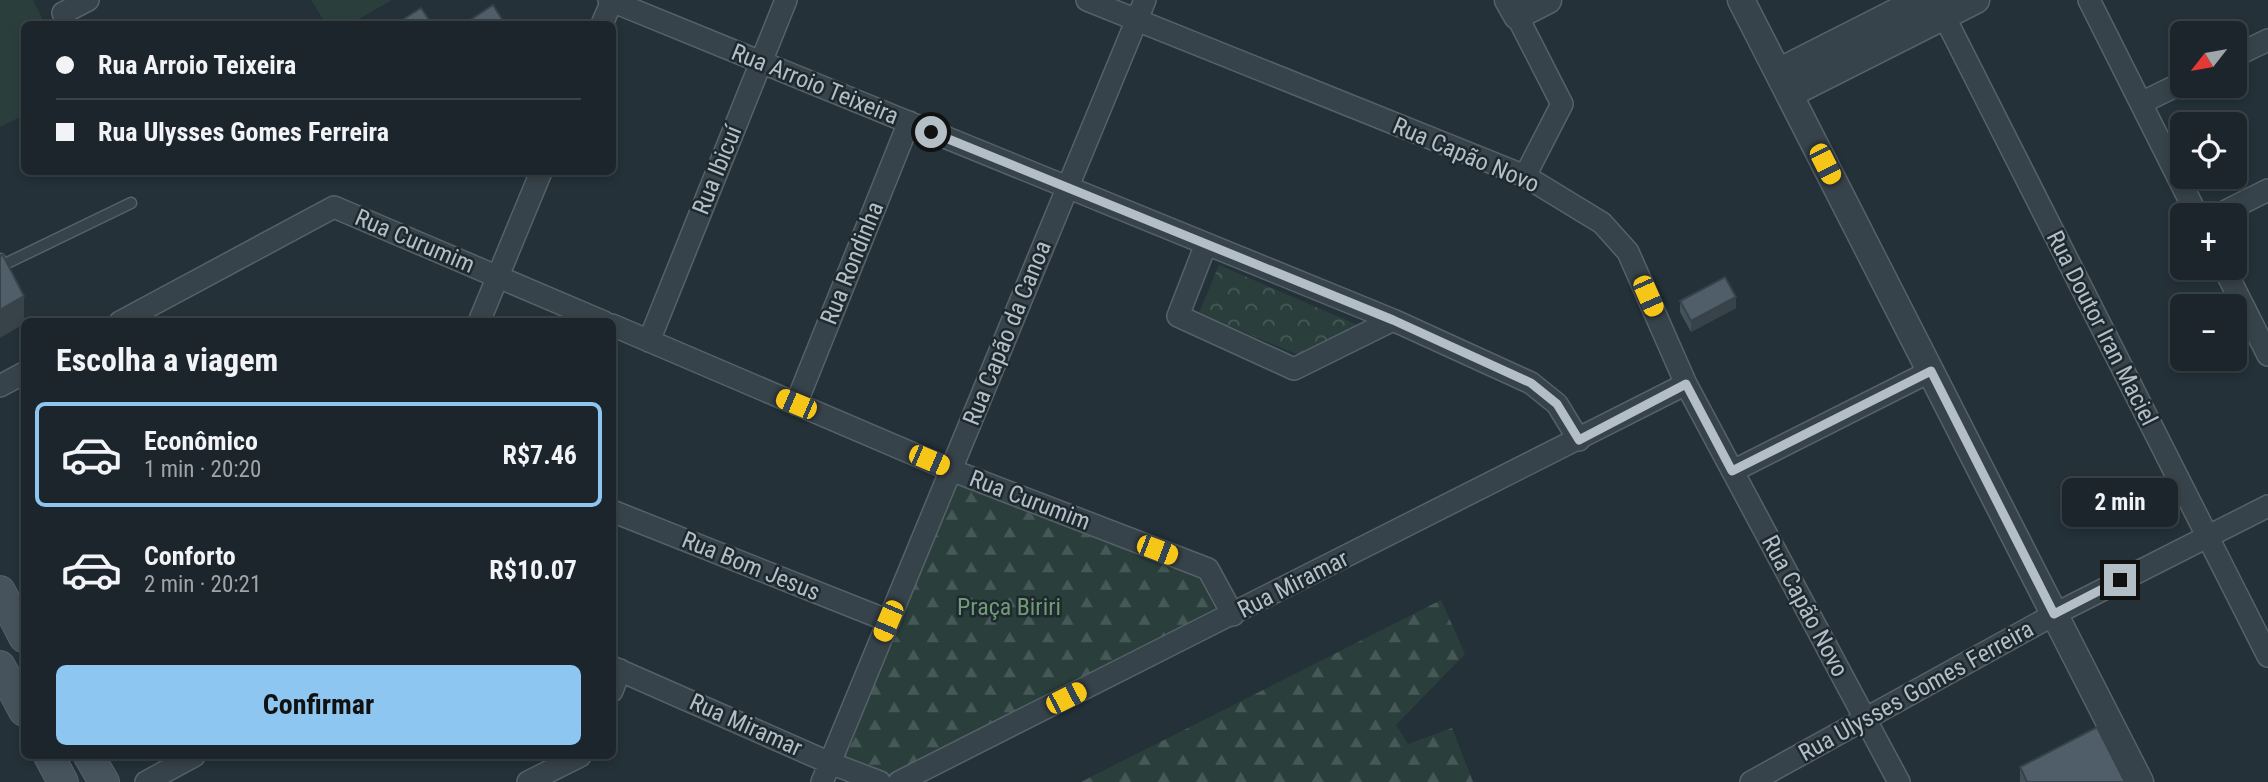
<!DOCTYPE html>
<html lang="pt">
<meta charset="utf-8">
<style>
body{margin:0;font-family:"Roboto Condensed",sans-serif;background:#242d33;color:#f1f3f6;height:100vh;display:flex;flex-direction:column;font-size:26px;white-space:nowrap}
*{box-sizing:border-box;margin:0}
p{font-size:23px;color:#a0a5a9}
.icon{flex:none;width:38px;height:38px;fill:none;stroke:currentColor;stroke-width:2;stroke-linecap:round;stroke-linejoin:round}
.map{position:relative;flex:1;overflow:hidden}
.side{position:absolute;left:21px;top:318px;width:595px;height:441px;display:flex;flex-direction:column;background:#1b252b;border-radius:10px;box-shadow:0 4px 10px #0003,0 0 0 2px #394247}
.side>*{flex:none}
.top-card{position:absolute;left:21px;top:21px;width:595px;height:154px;border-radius:10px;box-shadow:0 4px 10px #0003,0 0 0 2px #394247;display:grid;align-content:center;height:154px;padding:0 35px;background:#1b252b}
.needle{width:46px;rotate:239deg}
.fabs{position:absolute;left:2170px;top:21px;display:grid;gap:14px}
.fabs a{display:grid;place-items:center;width:77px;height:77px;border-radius:10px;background:#1b252b;box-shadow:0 4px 10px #0003,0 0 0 2px #394247;font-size:35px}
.end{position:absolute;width:32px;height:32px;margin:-16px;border:9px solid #b3bec6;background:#111;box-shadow:0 0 0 4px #111}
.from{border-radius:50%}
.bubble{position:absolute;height:49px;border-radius:10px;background:#1b252b;box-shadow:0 4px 10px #0003,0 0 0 2px #394247;font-size:23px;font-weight:700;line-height:49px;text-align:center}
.car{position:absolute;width:21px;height:42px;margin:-21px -10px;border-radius:9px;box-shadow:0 0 5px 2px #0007;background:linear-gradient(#f5c518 24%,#345 0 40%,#f5c518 0 76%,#345 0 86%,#f5c518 0)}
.top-card b{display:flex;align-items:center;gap:24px;height:66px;font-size:26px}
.top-card b+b{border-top:2px solid #394247}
.top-card i{width:18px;height:18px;background:#f1f3f6}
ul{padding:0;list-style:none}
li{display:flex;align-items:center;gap:21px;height:105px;margin:0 14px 10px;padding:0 21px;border:4px solid transparent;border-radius:10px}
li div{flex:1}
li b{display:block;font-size:26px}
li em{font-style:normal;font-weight:700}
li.active{border-color:#8dc6f0}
li>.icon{width:63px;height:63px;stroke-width:1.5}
h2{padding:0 35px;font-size:32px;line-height:84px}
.cta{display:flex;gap:14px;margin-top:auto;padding:14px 35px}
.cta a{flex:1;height:80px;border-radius:10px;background:#8dc6f0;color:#111;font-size:28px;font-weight:700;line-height:80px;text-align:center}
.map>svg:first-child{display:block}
.forest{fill:url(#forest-firs)}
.park{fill:url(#park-crowns)}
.garden{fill:#2a3f3c}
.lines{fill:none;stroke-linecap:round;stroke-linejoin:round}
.service-casing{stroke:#566168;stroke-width:13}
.minor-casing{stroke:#566168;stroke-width:24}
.tertiary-casing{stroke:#566168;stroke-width:29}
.secondary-casing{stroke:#566168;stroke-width:32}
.service{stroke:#37434a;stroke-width:10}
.minor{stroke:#37434a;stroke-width:21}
.tertiary{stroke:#37434a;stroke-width:26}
.secondary{stroke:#46535c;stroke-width:30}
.wall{fill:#445159}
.shaded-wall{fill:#374249}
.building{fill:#4f5e68;stroke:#374249;stroke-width:2}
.route{stroke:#b3bec6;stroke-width:9}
.labels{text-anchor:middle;stroke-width:5;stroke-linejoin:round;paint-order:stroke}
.street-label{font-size:24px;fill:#b3bec6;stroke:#1d282f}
.park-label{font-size:24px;fill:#729a74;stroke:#1d282f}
</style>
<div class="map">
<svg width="2268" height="782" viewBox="0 0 2268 782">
<defs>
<pattern id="forest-firs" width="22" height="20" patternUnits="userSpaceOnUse" patternTransform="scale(1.75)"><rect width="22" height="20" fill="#2a3f3c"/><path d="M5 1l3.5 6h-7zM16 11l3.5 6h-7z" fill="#465957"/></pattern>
<pattern id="park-crowns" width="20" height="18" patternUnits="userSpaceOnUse" patternTransform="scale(1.75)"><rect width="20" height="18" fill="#2a3f3c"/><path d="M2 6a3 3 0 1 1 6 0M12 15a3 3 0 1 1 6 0" fill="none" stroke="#465957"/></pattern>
</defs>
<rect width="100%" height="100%" fill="#243139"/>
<!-- forest -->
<path class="forest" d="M 957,485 L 1200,579 L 1216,611 L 891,775 L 844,757 Z
M 1441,600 L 1465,654 L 1396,725 L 1408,744 L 1452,728 L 1473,782 L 1081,782 Z"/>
<!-- park -->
<path class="park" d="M 1219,265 L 1362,327 L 1303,357 L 1199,313 Z"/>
<!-- garden -->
<path class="garden" d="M 0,0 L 33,0 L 45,24 L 24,24 L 24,115 L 0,127 Z
M 311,0 L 392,0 L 350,24 L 326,24 Z"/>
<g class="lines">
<defs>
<path id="service" d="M 0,259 L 3,265 L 131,203"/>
<path id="minor" d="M 609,0 L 1393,320 L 1531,383 L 1557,404 L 1579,440
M 1087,0 L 1525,176 L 1602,223 L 1628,252 L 1686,384 L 1899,782
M 1936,0 L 2268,656
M 2089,0 L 2197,215
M 63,13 L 88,0
M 1517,16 L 1562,104 L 1525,176
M 602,24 L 612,1
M 2235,56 L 2268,40
M 2141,103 L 2182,83
M 2218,215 L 2268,190
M 1206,244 L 1178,316 L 1294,369 L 1393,320
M 2224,268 L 2268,355
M 120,322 L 334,207 L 604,322
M 479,322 L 541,172
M 612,325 L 951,470 L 1208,569 L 1233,615
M 649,341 L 786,0
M 0,386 L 24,373
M 796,404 L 909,122
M 1733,471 L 1931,371
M 612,511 L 889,621
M 612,667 L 830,763 L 880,782
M 612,691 L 620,670
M 146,782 L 194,756
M 528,782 L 580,756
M 822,782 L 1145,0
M 899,782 L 1686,384
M 1751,782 L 2055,614 L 2268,506"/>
<path id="tertiary" d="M 1508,0 L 1517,16 L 1548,0
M 1741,0 L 2140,782
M 1778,72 L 1920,0
M 1790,94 L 1976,0"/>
<path id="secondary" d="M 0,591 L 24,637
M 0,666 L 24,711
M 49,756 L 63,782
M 89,756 L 104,782"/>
</defs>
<!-- service casing -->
<use href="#service" class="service-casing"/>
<!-- minor casing -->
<use href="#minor" class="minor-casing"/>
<!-- tertiary casing -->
<use href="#tertiary" class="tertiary-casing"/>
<!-- secondary casing -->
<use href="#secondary" class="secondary-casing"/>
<!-- service -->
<use href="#service" class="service"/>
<!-- minor -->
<use href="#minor" class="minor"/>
<!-- tertiary -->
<use href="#tertiary" class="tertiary"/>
<!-- secondary -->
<use href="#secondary" class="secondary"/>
</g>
<!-- wall -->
<path class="wall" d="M 1680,301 L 1736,308 L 1691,332 L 1680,312 Z
M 2020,767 L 2125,782 L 2020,782 Z"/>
<!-- shaded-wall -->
<path class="shaded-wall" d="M 24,296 L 24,324 L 0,338 L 0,310 Z
M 1736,297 L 1736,308 L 1691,332 L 1691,321 Z"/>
<!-- building -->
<path class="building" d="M 493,5 L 505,24 L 464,24 Z
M 421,8 L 432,24 L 405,24 L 402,20 Z
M 3,255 L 24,296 L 0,310 L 0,256 Z
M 1725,277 L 1736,297 L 1691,321 L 1680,301 Z
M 2097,727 L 2125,782 L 2027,782 L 2020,767 Z"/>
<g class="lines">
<!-- route -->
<path class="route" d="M 931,132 L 1393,320 L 1531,383 L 1557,404 L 1579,440 L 1686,384 L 1732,471 L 1931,371 L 2054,614 L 2120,580"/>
</g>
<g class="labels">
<!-- street labels -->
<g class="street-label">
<text transform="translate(815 84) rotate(22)" y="8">Rua Arroio Teixeira</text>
<text transform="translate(1466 155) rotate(23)" y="8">Rua Capão Novo</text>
<text transform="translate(717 170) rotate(-68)" y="8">Rua Ibicuí</text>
<text transform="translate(415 241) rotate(23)" y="8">Rua Curumim</text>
<text transform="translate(852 263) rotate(-68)" y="8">Rua Rondinha</text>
<text transform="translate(2102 328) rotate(63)" y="8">Rua Doutor Iran Maciel</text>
<text transform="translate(1007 333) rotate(-68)" y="8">Rua Capão da Canoa</text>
<text transform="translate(1030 500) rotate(21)" y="8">Rua Curumim</text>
<text transform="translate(751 566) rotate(22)" y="8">Rua Bom Jesus</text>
<text transform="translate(1293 584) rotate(-27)" y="8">Rua Miramar</text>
<text transform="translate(1805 606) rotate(62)" y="8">Rua Capão Novo</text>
<text transform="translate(1916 691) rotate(-29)" y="8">Rua Ulysses Gomes Ferreira</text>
<text transform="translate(746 725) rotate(24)" y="8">Rua Miramar</text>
</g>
<!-- park labels -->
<g class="park-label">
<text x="1009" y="615">Praça Biriri</text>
</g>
</g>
</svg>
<div class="fabs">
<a><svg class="needle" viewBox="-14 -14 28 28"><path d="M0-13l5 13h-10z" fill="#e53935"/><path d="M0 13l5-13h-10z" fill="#a0a5a9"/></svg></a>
<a><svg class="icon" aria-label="locate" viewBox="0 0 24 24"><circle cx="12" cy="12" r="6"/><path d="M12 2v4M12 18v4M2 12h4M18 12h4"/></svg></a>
<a>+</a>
<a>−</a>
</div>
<i class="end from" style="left:931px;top:132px"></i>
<i class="end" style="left:2120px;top:580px"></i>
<div class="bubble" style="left:2062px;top:478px;width:116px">2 min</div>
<i class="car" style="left:1825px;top:164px;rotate:153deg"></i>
<i class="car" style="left:1648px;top:296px;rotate:156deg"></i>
<i class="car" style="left:796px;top:404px;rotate:293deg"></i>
<i class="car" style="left:929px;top:460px;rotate:113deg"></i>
<i class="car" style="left:1157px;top:550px;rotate:111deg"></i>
<i class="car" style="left:888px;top:621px;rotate:203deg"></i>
<i class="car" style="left:1066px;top:698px;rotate:63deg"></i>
<div class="top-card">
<b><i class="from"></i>Rua Arroio Teixeira</b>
<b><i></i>Rua Ulysses Gomes Ferreira</b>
</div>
<section class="side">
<h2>Escolha a viagem</h2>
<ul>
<li class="active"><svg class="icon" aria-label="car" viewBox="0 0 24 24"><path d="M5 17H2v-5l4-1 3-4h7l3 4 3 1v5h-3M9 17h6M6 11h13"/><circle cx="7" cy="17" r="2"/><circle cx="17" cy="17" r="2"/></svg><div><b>Econômico</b><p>1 min · 20:20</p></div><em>R$7.46</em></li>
<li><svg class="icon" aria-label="car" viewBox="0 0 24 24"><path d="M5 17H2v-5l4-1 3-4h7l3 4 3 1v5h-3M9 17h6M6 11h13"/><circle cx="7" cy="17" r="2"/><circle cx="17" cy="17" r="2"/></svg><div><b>Conforto</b><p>2 min · 20:21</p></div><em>R$10.07</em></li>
</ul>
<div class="cta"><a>Confirmar</a></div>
</section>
</div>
